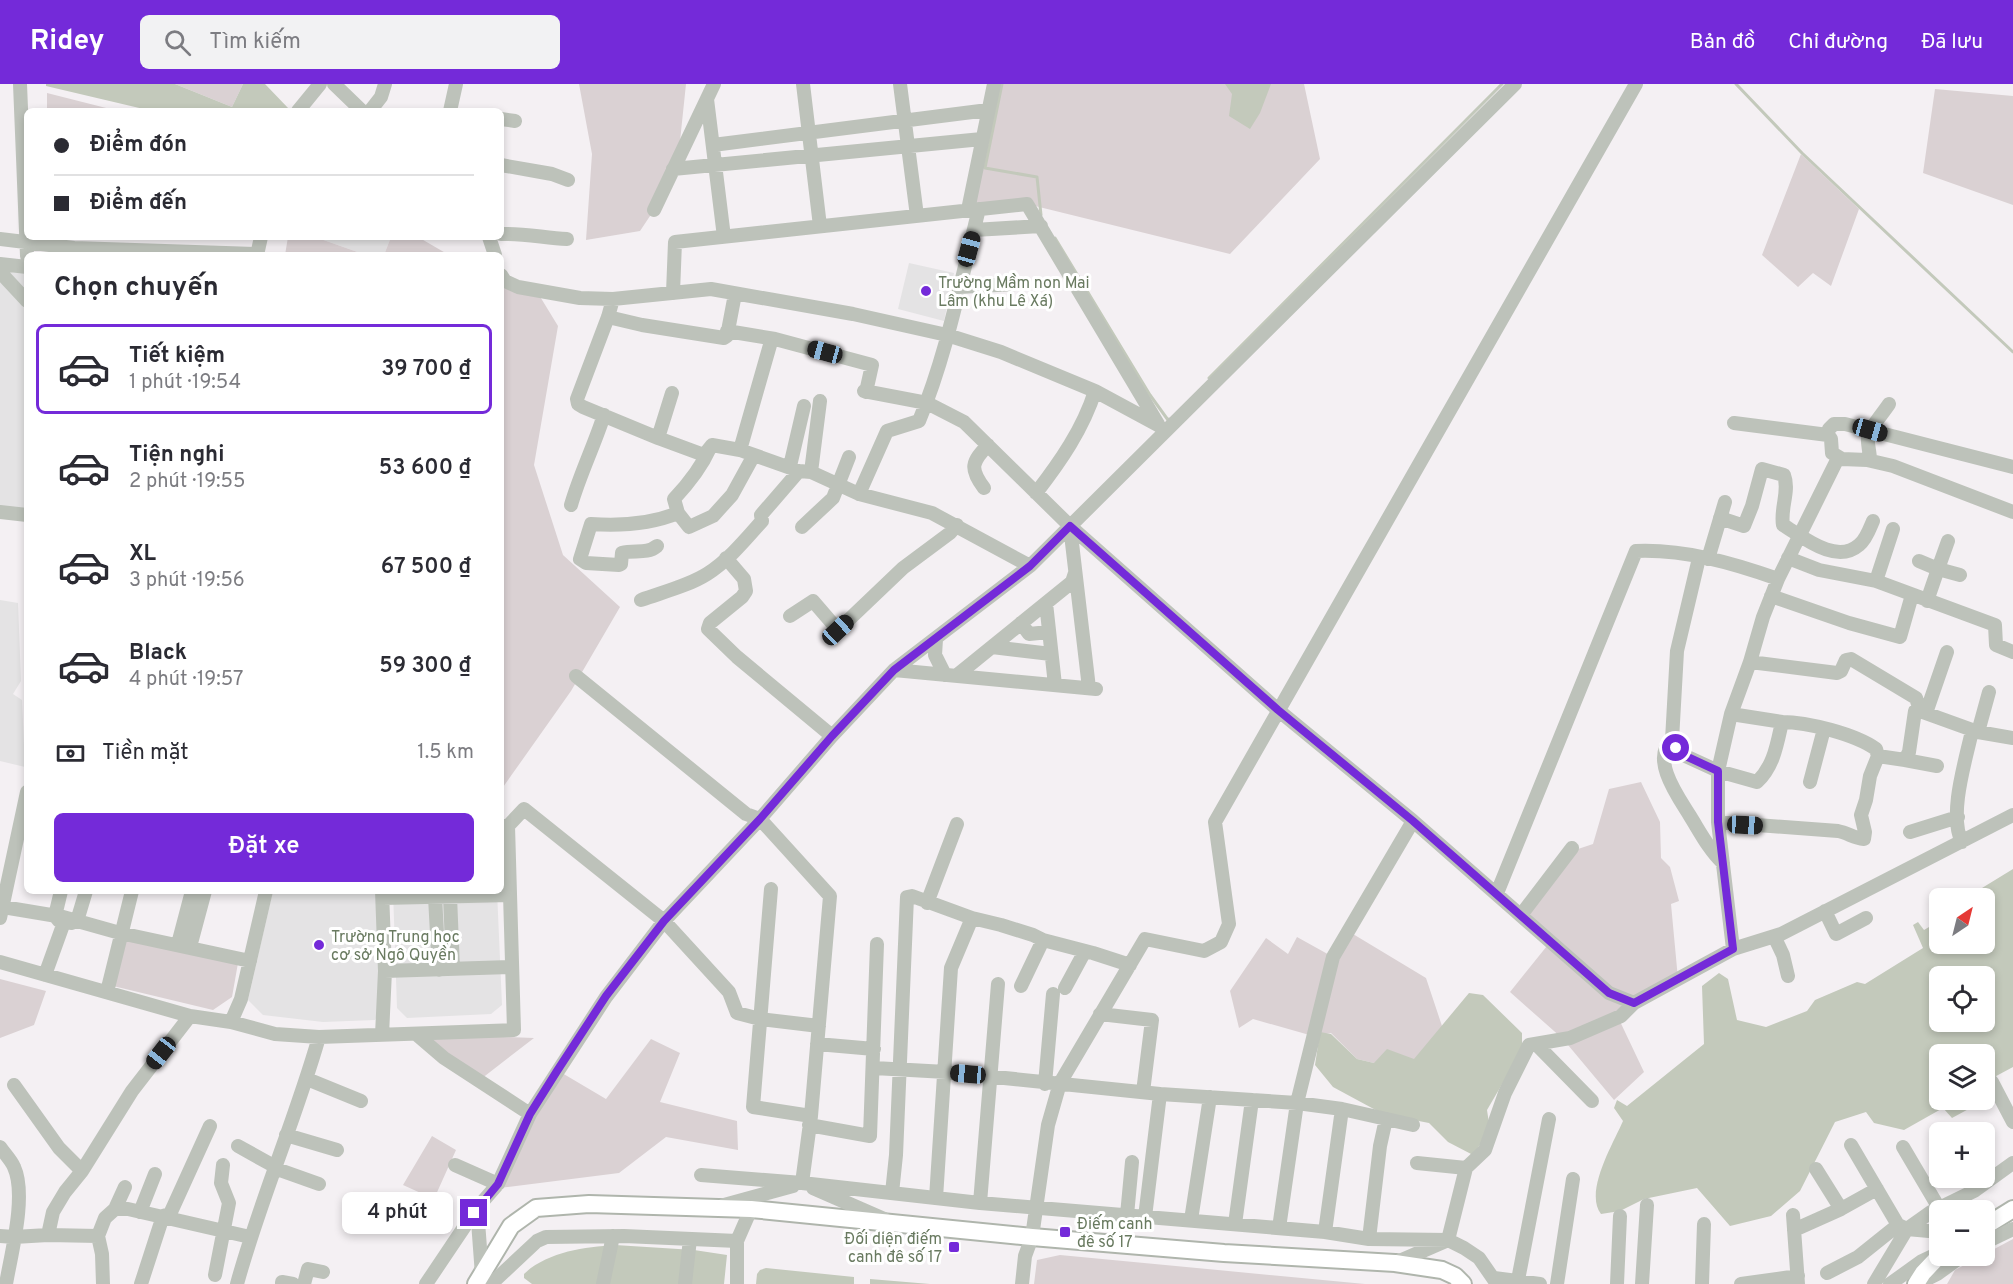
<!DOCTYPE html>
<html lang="vi">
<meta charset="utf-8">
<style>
body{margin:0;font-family:Overpass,sans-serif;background:#f2f2f3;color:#2b2b33;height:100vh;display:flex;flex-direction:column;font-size:22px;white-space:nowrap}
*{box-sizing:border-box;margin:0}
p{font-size:20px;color:#7c7c81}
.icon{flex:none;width:33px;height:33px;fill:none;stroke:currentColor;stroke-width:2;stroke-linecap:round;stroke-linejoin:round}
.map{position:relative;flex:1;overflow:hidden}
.details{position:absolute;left:24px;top:168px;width:480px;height:642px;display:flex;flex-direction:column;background:#fff;border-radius:9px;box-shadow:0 3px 9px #0003}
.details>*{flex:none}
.hud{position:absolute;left:24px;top:24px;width:480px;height:132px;border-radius:9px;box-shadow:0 3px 9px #0003;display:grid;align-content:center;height:132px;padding:0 30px;background:#fff}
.needle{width:39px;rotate:35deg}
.fabs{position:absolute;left:1929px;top:804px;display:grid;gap:12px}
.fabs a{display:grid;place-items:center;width:66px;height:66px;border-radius:9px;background:#fff;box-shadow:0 3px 9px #0003;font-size:30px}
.end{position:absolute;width:27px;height:27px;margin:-14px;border:8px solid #742ad9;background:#fff;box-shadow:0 0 0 3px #fff}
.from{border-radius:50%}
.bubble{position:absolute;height:42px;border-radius:9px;background:#fff;box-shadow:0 3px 9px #0003;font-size:20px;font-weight:600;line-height:42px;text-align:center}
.car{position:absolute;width:18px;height:36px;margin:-18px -9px;border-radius:8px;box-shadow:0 0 4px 2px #0007;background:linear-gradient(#222 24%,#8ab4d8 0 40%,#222 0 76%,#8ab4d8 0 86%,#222 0)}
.hud b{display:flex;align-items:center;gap:21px;height:57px;font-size:22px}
.hud b+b{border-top:2px solid #e1e1e2}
.hud i{width:15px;height:15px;background:#2b2b33}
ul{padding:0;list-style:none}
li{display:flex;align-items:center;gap:18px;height:90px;margin:0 12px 9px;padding:0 18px;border:3px solid transparent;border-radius:9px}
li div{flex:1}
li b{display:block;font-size:22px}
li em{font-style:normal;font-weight:600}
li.selected{border-color:#742ad9}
li>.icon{width:54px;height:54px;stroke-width:1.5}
h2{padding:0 30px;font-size:27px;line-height:72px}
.pay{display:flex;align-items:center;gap:15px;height:66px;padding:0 30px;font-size:22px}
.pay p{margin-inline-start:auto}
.primary-button{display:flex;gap:12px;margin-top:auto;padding:12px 30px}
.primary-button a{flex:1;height:69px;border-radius:9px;background:#742ad9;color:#fff;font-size:24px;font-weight:600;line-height:69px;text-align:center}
header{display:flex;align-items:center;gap:36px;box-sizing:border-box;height:84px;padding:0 30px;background:#742ad9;color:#fff}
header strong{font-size:28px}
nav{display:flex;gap:33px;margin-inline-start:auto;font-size:21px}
.search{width:420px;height:54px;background:#f2f2f3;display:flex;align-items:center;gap:15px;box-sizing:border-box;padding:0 21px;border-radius:9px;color:#7c7c81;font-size:22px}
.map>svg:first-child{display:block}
.built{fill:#e4e3e4}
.green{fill:#dad1d3}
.water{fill:#c3c9bb;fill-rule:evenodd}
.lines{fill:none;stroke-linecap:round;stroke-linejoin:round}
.stream{stroke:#c3c9bb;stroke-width:3}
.major-casing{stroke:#afb5ac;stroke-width:20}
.minor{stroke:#bdc2ba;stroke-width:14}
.major{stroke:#fff;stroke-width:16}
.route{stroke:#742ad9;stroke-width:8}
.poi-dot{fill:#742ad9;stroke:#fff;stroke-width:2}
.labels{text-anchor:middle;stroke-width:6;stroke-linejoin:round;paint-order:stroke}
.poi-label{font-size:16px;fill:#697a60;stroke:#fff;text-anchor:start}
</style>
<header>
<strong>Ridey</strong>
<div class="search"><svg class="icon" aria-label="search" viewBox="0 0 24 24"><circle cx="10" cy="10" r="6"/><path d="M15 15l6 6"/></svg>Tìm kiếm</div>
<nav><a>Bản đồ</a><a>Chỉ đường</a><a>Đã lưu</a></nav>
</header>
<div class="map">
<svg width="2013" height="1200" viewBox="0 0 2013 1200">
<rect width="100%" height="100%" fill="#f4f0f3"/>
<!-- built -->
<path class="built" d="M 315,153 L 391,153 L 384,171 L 366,171 Z
M 909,179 L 954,189 L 944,237 L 898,225 Z
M 0,180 L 27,183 L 27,431 L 0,427 Z
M 0,516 L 18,519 L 21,597 L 13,610 L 22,616 L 25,683 L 0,677 Z
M 273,807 L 376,807 L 380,928 L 375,936 L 323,938 L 263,931 L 248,916 Z
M 393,807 L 497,807 L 502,921 L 491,930 L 407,934 L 397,924 Z"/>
<!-- green -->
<path class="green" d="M 175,0 L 243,0 L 232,23 Z
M 579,0 L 686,0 L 680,57 L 654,126 L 640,147 L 586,156 L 592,70 Z
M 994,0 L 1304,0 L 1320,75 L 1230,170 L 1027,120 L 968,126 Z
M 1935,5 L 2013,12 L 2013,121 L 1923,89 Z
M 47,9 L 118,27 L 47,27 Z
M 1801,70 L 1859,125 L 1831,202 L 1813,189 L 1798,203 L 1762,171 Z
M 288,153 L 315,153 L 366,171 L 285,171 Z
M 391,153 L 418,153 L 449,171 L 384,171 Z
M 501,200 L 536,206 L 558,242 L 534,381 L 563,471 L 620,523 L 571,607 L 501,706 Z
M 1641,698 L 1660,738 L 1661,774 L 1670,783 L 1679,817 L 1671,820 L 1678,895 L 1616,929 L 1644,988 L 1614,1016 L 1563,955 L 1510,908 L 1551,857 L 1521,831 L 1569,768 L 1593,760 L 1609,705 Z
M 1348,847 L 1426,894 L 1443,945 L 1414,976 L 1374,979 L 1357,975 L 1331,949 L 1313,952 L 1253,935 L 1239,944 L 1230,907 L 1266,854 L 1288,870 L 1297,853 L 1333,873 Z
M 124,855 L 238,879 L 232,913 L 213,926 L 113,902 Z
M 0,895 L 46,907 L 34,941 L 0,954 Z
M 475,952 L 534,954 L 481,995 L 443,969 L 430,953 Z
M 651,955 L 680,969 L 660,1018 L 737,1037 L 738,1066 L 666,1053 L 619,1089 L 499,1104 L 532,1033 L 562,989 L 606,1015 Z
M 432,1052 L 456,1066 L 434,1115 L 403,1101 Z
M 2013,1155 L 2013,1200 L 1947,1200 L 1955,1186 Z
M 1060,1171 L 1365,1200 L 1034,1200 L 1037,1176 Z"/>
<!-- water -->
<path class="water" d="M 46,0 L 175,0 L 232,23 L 243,0 L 265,0 L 289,25 L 289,27 L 152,27 L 46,2 Z
M 1225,0 L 1271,0 L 1260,29 L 1250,45 L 1229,32 L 1232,10 Z
M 2013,785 L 2013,983 L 1985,998 L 1984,970 L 1940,970 L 1940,1016 L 1973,1016 L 1976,1021 L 1952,1034 L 1943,1024 L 1904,1046 L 1874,1039 L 1866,1028 L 1835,1038 L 1800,1107 L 1771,1132 L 1730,1142 L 1697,1104 L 1644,1115 L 1620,1127 L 1601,1130 C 1584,1108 1613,1060 1623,1037 L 1614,1024 L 1617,1016 L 1627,1022 L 1704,960 L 1702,902 L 1719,889 L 1728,895 L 1737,936 L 1766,943 L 1807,927 L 1815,916 L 1857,898 L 1865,900 L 1923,864 L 1913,841 L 1918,838 L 1924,846 L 1939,837 L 1940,860 L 1984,860 L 1984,814 L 1977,814 L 1984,810 L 1982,804 ZM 1940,892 L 1984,892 L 1984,938 L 1940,938 Z
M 1469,909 L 1483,911 L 1522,949 L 1522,966 L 1487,1026 L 1490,1046 L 1473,1071 L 1448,1058 L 1429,1039 L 1383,1030 L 1333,1003 L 1315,981 L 1320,948 L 1331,950 L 1357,975 L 1374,979 L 1387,965 L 1414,975 Z
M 615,1161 L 694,1166 L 727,1171 L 724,1200 L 532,1200 L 524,1194 L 524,1190 C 547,1168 584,1163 615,1161 Z
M 766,1184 L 854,1193 L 854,1200 L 756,1200 L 757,1190 L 760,1186 Z
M 870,1195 L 930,1200 L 870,1200 Z"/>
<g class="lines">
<!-- stream -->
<path class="stream" d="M 1002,0 L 985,84 L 1037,93 L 1041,131
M 1736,0 L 1802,69 L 2013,268
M 1055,154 L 1150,311 L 1168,336 L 1169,335
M 1209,294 L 1502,0"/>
<defs>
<path id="major" d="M 1984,1143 L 2013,1125
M 476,1200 L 511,1142 L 536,1124 L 589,1120 L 751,1125 L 1032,1153 L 1224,1169 L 1395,1179 L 1442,1186 L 1455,1192 L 1463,1200
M 1916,1200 L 1923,1189 L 1940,1171"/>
</defs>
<!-- major casing -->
<use href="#major" class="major-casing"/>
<!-- minor -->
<path class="minor" d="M 20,0 L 27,172
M 334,0 L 362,27
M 803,0 L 820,142
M 900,0 L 917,132
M 707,15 L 724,153
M 298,27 L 320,0
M 370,27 L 381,13 L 385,0
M 450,27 L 456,0
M 501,35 L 515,37
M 713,61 L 988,26
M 501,81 L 552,90 L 568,96
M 673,85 L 982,55
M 654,126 L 714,0
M 968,126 L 994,0
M 974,146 L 1041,142
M 501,150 C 523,149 545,154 567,155
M 489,153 L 495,171
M 0,155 L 74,164 L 257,170
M 257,171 L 261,153
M 0,180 L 27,183
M 0,188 L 27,217
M 501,191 L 505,197 L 518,203 L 580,214 L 613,215 L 711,205 L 853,230 L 947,251 L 1001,268 L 1095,307 L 1158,341 L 1165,347
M 959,203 L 1016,200
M 673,209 L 675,158 L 1027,120 L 1158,340
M 613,215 L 608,233 L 577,315 L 578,320 L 583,323 L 658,354 L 704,371 L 712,361 L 740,366 L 799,387 L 811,388 L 859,410 L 932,429 L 1030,482
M 608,233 L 642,241 L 724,254 L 727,252 L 735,210
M 727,247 L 775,255 L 872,281 L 866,308
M 864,307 L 927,319 L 964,338 L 1070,442 L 1278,626 L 1413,737 L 1609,909 L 1634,919 L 1733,865 L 1781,850 L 2013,731
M 1734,339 L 1828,351 L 1831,355 L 1832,369 L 1842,375 L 1867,376 L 1893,382 L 2013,428
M 1828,351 L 1829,345 L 1834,340 L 1845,340 L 2013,383
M 658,354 L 672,309
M 710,364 C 701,384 689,399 674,415 L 678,429 L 689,443 L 713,432 L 732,411 L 754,371
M 740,366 L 770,261
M 1870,376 C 1870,368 1867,360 1868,352 C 1869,345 1884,328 1889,320
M 790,382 L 804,322
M 811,388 L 820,317
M 984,404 C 969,384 972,378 988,361
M 1036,409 C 1060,378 1083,345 1095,307
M 859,410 L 887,347 L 919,337 C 947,270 961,195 979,125
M 571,421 C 580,390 594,362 604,331
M 0,428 L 27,431
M 1720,434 L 1744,442 L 1752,422 L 1762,385 L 1784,391 C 1790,407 1780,424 1783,441 C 1803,453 1836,481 1859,461 C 1866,456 1870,444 1873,437
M 1070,442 L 1089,604
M 802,443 L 833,414 L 849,373
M 657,462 C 646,471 634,465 622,469 L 621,480 L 619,481 L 586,479 L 580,475 L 591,440 C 619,442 651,440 678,429
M 726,474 L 744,495 L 746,507 L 742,513 L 710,539 L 708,545 L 737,573 L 832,652
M 1699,474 L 1677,567 L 1672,656 L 1679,669 L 1718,687 L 1757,698 C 1774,682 1777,660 1782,638 C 1807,638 1855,650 1876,665 L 1878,672 L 1905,676 L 1909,668 L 1915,627 L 1917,626 L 1978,648 L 2013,654
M 1788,474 L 1819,486 L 1876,497 L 1995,541 L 1996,561 L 2013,568
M 1708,475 L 1725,418
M 1919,477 L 1938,485 L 1948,457
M 1876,497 L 1893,445
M 1771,512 L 1849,539 L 1900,553 L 1912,511
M 641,516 C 663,508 688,502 707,490 C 728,477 746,455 762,437 L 761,431 L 799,387
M 1927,517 L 1938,485 L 1960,491
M 1046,519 L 1055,601
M 790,532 L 813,517 L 838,546 L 903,484 L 950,449 L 957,441
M 1021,539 L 1029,550 L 1049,548
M 936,555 L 935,571 L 945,591
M 992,563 L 1051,570
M 1750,578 L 1837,589 L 1841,587 L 1846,576 L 1851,575 L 1916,614 L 1920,626
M 894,586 L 1096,605
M 576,592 L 746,730 L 760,735 L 830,812 L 811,1032 L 802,1099
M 956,592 L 1072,498 L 1075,489
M 1926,629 L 1947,568
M 1731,630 L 1782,638
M 1978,648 L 1989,608
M 1672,656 C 1650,675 1679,714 1690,732 C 1700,748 1709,766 1723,779
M 1905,676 L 1937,682
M 1810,698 L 1824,645
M 1718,738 L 1838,747 C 1848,749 1854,754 1864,755 L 1865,748 L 1861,731 L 1866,716 L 1870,692 L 1878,672
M 508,742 L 524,725 L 664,837 L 729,908 L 737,929 L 760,935 L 819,942
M 1910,748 L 1958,733
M 1962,758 C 1948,731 1966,675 1972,647
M 771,805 L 753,1023 L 811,1032
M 1497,809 L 1636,467 C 1684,465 1733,479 1778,495
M 450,812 L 453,885
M 435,813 L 439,886
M 383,814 L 510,811
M 927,819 L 957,740
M 3,823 L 63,833 L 120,849 L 250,877
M 1825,827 L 1836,850 L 1866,834
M 1521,831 L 1572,764
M 0,834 L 27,708
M 59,837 L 55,832 L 61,807
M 71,839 L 77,837 L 86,807
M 1774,852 L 1783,871 L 1788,892
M 178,860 L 192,807
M 190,863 L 205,807
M 1733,865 L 1718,738 L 1718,687 L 1731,630 L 1750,578 L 1763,533 L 1778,495 L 1838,374
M 0,878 L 190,932 L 231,938 L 275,950 L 319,953 L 514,946 L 508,742 L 501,742
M 385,887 L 512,883
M 45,891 L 63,841
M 1021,902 L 1043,856
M 1065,904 L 1085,867
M 107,908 L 132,807
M 1100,930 L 1152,936 L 1143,1008
M 231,938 L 241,915 L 266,807
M 416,950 L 444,974 L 530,1030
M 382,951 L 385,887 L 382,807
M 817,960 L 874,965
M 1537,961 L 1592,1017
M 874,984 L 946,988 L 1160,1010 L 1297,1019 L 1342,1025 L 1413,1041
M 307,995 L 361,1017
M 1992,998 L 2013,1038
M 1045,1000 L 1053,910
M 14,1001 L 59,1064 L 82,1087
M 809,1041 L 870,1052 L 877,860
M 286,1051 L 337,1066
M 1851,1061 L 1898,1141 L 1907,1145 L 1940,1148
M 238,1062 L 274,1082
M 0,1063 C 4,1069 11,1076 14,1083 C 27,1111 11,1170 6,1200
M 1903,1063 L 1939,1124
M 1417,1079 L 1466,1084
M 455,1081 L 498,1100
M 274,1084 L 319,1100
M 1816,1085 L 1841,1125
M 701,1091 L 802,1099 L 980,1119 L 1325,1148 L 1369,1155 L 1448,1156 L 1464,1164 L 1479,1174 L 1497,1200
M 813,1104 L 884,1135
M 892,1109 L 896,1071 L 907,813 L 912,812 L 972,834 L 1001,841 L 1033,851 L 1043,856 L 1093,869 L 1130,881
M 936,1114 L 951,884 L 972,834
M 980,1119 L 998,900
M 724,1121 L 793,1102
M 115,1125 L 125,1103
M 140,1128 L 155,1090
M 1127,1131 L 1132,1078
M 1793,1131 L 1798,1200
M 1145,1133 L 1160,1010
M 1191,1136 L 1210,1013
M 1235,1140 L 1252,1016
M 1279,1144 L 1297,1019 L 1333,873 L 1413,737
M 1794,1146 L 1841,1125 L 1877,1105
M 1325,1148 L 1342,1025
M 48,1151 L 53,1128 L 65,1108 L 82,1087 L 132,1007 L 190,932
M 0,1152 L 14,1153 L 48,1151 L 98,1152 L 102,1170 L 103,1200
M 98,1152 L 105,1134 L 115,1125 L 128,1125 L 250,1153
M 1369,1155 L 1380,1062 L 1386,1035
M 1984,1159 L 2013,1145
M 1395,1179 L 1448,1156 L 1466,1084 L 1485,1066 L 1505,1009 L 1529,961 L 1570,954 L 1621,932 L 1634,919
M 1827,1189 L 1858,1173 L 1898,1141
M 215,1191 L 229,1119 L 221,1099 L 223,1081
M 482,1191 L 477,1124 L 498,1100 L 530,1030 L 606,913 L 664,837 L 760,735 L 832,652 L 894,586 L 1030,482 L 1515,0
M 1494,1194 L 1540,1200
M 1518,1196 L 1549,1035
M 141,1200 L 163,1132 L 170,1130 L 210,1042
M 237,1200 C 260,1116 295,1037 319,953
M 282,1200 L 282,1198 L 293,1200
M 304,1200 L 308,1185 L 323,1188
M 426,1200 L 477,1124
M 491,1200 L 537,1157 L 546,1153 L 624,1152 L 737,1157
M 603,1200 L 613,1152
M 685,1200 L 690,1155
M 737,1200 L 737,1157 L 751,1125
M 1022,1200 L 1025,1172 L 1032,1153 L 1048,1041 L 1060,999 L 1145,855 L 1204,867 L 1221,858 L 1229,840 L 1215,738 L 1636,0
M 1557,1200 L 1573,1095
M 1617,1200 L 1620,1132
M 1642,1200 L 1647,1121
M 1702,1200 L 1704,1140
M 1741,1200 L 1798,1192
M 1874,1200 L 1907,1145 L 1931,1128 L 1974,1107 L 2013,1079
M 1890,1200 L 1922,1177 L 1939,1169
M 1917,1200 L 1937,1190 L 1962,1172"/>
<!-- major -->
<use href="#major" class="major"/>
</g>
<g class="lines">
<!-- route -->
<path class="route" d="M 474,1129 L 498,1100 L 530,1030 L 557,987 L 606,912 L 664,837 L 760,735 L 832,652 L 894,586 L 1030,482 L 1070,442 L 1278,626 L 1413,737 L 1609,909 L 1634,919 L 1733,865 L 1718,738 L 1718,687 L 1679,669 L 1676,664"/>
</g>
<!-- markers -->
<g class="poi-dot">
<circle cx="926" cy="207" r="6"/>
<circle cx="319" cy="861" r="6"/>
<rect x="1059" y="1142" width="12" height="12" rx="3"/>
<rect x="948" y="1157" width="12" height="12" rx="3"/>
</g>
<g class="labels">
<!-- poi labels -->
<g class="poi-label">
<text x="938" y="204">Trường Mầm non Mai<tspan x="938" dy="18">Lâm (khu Lê Xá)</tspan></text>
<text x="331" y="858">Trường Trung học<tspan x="331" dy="18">cơ sở Ngô Quyền</tspan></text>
<text x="1077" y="1145">Điếm canh<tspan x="1077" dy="18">đê số 17</tspan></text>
<text x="942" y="1160" text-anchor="end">Đối diện điếm<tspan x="942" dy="18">canh đê số 17</tspan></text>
</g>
</g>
</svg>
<div class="fabs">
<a><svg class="needle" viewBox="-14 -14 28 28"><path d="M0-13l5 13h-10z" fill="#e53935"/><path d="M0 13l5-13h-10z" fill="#7c7c81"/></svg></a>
<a><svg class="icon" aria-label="locate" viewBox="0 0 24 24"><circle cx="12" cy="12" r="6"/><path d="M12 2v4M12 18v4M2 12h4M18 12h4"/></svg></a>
<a><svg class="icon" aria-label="layers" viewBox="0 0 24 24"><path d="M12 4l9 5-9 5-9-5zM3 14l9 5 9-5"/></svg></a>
<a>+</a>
<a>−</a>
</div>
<i class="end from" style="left:1676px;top:664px"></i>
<i class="end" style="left:474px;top:1129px"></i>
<div class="bubble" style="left:342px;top:1108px;width:111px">4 phút</div>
<i class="car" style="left:969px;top:165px;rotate:15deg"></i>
<i class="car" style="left:825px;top:268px;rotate:285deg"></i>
<i class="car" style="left:1870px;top:346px;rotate:106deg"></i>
<i class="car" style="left:838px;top:546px;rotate:47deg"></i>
<i class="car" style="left:1745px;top:741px;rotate:93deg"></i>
<i class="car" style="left:161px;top:969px;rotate:218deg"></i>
<i class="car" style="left:968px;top:990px;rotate:275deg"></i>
<div class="hud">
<b><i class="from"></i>Điểm đón</b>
<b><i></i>Điểm đến</b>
</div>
<section class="details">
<h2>Chọn chuyến</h2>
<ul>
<li class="selected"><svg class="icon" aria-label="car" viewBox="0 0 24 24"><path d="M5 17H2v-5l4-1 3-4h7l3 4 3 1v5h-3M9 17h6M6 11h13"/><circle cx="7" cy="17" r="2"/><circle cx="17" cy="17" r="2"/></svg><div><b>Tiết kiệm</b><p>1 phút · 19:54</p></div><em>39 700 ₫</em></li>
<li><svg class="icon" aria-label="car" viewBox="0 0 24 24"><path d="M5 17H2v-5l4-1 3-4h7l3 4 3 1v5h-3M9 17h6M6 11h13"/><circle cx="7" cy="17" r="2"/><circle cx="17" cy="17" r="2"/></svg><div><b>Tiện nghi</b><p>2 phút · 19:55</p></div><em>53 600 ₫</em></li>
<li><svg class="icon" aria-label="car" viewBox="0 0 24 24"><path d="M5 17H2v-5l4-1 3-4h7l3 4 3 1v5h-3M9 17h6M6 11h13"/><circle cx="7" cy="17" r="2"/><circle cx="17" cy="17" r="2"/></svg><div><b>XL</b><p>3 phút · 19:56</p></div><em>67 500 ₫</em></li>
<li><svg class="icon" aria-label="car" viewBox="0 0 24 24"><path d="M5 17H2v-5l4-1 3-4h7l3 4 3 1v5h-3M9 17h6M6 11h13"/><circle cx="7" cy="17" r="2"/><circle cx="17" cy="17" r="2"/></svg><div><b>Black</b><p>4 phút · 19:57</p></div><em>59 300 ₫</em></li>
</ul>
<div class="pay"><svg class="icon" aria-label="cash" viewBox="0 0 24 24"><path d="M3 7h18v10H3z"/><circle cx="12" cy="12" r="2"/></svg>Tiền mặt<p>1.5 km</p></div>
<div class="primary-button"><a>Đặt xe</a></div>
</section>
</div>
